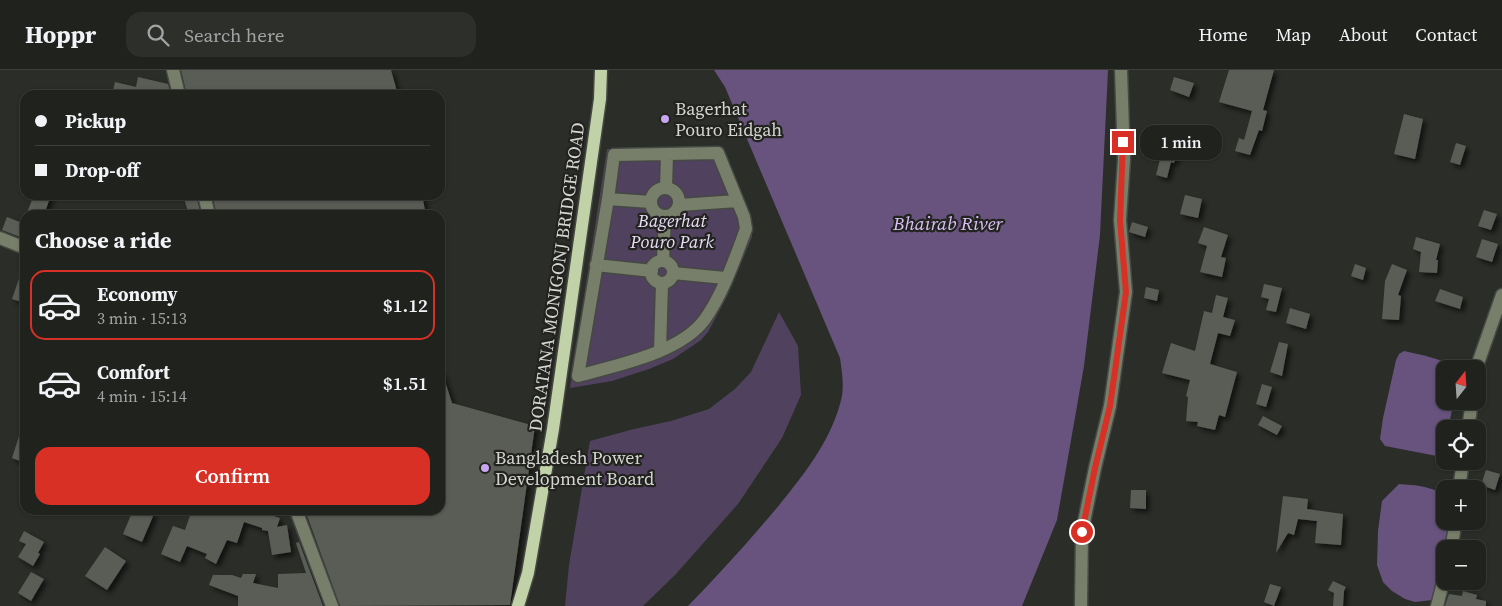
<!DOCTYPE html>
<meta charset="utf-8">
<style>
body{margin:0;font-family:"Source Serif 4",serif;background:#2d2f2b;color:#f1f3f6;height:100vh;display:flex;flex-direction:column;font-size:19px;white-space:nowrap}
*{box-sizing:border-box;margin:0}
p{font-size:16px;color:#a2a4a4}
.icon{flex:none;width:28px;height:28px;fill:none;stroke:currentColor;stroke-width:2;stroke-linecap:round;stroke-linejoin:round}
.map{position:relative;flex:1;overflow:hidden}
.side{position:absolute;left:20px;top:140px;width:425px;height:305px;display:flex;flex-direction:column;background:#20221e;border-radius:15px;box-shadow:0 1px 4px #0004,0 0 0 1px #3d3f3c}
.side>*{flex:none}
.top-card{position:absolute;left:20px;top:20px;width:425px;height:110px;border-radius:15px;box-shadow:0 1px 4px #0004,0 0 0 1px #3d3f3c;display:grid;align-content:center;height:110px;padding:0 15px;background:#20221e}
.needle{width:32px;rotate:17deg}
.controls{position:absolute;left:1436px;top:290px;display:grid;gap:10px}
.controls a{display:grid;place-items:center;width:50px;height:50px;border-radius:10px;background:#20221e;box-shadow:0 1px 4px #0004,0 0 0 1px #3d3f3c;font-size:25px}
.end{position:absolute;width:22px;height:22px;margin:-11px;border:6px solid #d93025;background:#fff;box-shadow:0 0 0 2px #fff}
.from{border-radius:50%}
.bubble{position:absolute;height:35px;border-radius:15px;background:#20221e;box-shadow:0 1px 4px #0004,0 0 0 1px #3d3f3c;font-size:16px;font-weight:600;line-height:35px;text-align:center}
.top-card b{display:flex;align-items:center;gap:18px;height:48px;font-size:19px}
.top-card b+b{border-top:1px solid #3d3f3c}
.top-card i{width:12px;height:12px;background:#f1f3f6}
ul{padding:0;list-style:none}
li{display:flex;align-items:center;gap:15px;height:70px;margin:0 10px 8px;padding:0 5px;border:2px solid transparent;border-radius:15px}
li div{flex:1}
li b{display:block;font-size:19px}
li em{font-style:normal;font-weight:600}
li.current{border-color:#d93025}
li>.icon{width:45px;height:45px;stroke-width:1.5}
h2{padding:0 15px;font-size:22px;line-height:60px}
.button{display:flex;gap:10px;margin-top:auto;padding:10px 15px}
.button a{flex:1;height:58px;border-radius:15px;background:#d93025;color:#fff;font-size:20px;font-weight:600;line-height:58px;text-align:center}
header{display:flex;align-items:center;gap:30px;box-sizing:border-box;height:70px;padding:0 25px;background:#20221e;border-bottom:1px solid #3d3f3c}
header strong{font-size:24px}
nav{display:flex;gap:28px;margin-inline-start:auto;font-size:18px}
.search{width:350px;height:45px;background:#2d2f2b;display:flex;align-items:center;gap:12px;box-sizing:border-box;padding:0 18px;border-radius:15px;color:#a2a4a4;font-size:19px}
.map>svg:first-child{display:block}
.green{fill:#50425e}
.water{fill:#67537d}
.building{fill:#5a5c57;filter:url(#shadow)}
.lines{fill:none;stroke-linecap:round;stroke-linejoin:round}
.minor-casing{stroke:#464843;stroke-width:15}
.major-casing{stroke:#464843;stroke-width:15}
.minor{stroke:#777f6b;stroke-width:12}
.major{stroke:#c2d2a8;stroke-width:12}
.route{stroke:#d93025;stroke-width:6}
.poi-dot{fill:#c8a5ef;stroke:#22231f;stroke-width:2}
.labels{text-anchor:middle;stroke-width:4.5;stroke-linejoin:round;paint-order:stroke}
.poi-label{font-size:18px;fill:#d4d5d2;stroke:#22231f;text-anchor:start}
.park-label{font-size:18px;font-style:italic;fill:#e9ddf9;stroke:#22231f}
.street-label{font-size:18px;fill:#d4d5d2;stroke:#22231f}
.water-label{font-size:19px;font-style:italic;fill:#d9c0f7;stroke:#22231f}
</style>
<header>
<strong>Hoppr</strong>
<div class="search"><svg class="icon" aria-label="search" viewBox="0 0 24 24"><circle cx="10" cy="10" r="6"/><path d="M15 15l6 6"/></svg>Search here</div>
<nav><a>Home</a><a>Map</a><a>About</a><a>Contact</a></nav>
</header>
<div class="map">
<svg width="1502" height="536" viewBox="0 0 1502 536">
<defs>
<filter id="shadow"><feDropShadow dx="3.5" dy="3.5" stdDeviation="2.5" flood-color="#0009"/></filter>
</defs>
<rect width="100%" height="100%" fill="#2b2d28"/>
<!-- green -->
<path class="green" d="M 607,79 L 720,79 L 743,130 L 752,167 L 726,228 L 708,262 L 701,270 L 673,289 L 649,299 L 612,311 L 570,318 Z
M 779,242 L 798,276 L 801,325 L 782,368 L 738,434 L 675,505 L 643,536 L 565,536 L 569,495 L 590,371 L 634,359 L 671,351 L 709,339 L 735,319 L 751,302 Z"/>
<!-- water -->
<path class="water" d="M 714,0 L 1108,0 L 1100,165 L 1084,296 L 1057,450 L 1022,536 L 688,536 C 720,503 751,469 780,434 C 805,403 829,373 840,334 C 845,319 842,303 840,288 L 725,17 Z
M 1404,281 C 1421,285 1442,288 1456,299 L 1445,299 L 1445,331 L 1454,331 L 1448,359 L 1445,359 C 1445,369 1445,379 1437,386 L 1385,376 L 1380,369 L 1383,348 L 1396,290 L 1399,284 Z
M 1399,414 C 1412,415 1442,416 1445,431 C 1446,437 1445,445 1445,451 L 1452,451 L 1445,479 L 1444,506 L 1432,530 L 1415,532 L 1405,529 L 1392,521 L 1383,512 L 1377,495 L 1378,461 L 1382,431 Z"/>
<!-- building -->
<path class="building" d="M 181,0 L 391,0 L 398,25 L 187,25 Z
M 1229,0 L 1274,0 L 1263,40 L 1267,41 L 1262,61 L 1259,60 L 1250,85 L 1235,81 L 1239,68 L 1244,70 L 1252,41 L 1219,32 Z
M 138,7 L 168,14 L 171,25 L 112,25 L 115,12 L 136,17 Z
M 1174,7 L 1194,13 L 1189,27 L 1170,20 Z
M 1404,44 L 1423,49 L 1415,89 L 1394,84 Z
M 1164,62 L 1182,68 L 1174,93 L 1171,92 L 1167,108 L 1156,105 L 1160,89 L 1157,88 Z
M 1456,73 L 1466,76 L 1460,95 L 1450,92 Z
M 34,125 L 51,125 L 44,145 L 26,145 Z
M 183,125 L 196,125 L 201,145 L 189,145 Z
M 212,125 L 422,125 L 426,145 L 217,145 Z
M 1185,125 L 1202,129 L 1198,148 L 1180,144 Z
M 1484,140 L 1497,144 L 1491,160 L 1478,156 Z
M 7,147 L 25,154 L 20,167 L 2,160 Z
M 1132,152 L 1148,157 L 1145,167 L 1129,162 Z
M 1204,157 L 1228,165 L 1221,187 L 1226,188 L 1222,207 L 1200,202 L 1207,176 L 1198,173 Z
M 1416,167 L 1440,174 L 1436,190 L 1438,190 L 1437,203 L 1419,202 L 1421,182 L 1413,179 Z
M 1482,169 L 1498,174 L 1492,192 L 1476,187 Z
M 1355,194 L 1366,198 L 1363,210 L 1351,206 Z
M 1392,194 L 1407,200 L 1398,225 L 1401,226 L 1399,250 L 1382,249 L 1385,211 Z
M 23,197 L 25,197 L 25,233 L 12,229 Z
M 1264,214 L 1282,218 L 1276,242 L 1266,240 L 1269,229 L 1261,227 Z
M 1146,217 L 1159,220 L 1157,231 L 1144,228 Z
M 1440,219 L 1463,227 L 1460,239 L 1435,231 Z
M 1216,225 L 1228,228 L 1223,247 L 1235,250 L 1230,266 L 1218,263 L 1210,294 L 1237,302 L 1225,347 L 1219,345 L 1215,360 L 1197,356 L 1198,352 L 1186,351 L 1188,327 L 1186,326 L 1190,310 L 1162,303 L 1171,273 L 1195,281 L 1204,241 L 1212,243 Z
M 1290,238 L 1310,244 L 1306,259 L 1286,253 Z
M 1279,272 L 1288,274 L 1282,306 L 1270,302 Z
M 440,302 L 442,302 L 452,333 L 535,356 L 510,535 L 340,536 L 305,440 L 440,440 Z
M 1262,314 L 1272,317 L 1266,337 L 1256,334 Z
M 1263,346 L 1282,356 L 1277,365 L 1258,355 Z
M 23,354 L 25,354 L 25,393 L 12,388 Z
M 1486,400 L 1500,404 L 1495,420 L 1481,415 Z
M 1131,420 L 1146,420 L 1146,439 L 1130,438 Z
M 1283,426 L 1308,429 L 1307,439 L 1343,444 L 1341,475 L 1315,473 L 1317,451 L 1298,449 L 1294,465 L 1288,463 L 1276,483 Z
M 133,440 L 144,440 L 154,444 L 142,472 L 123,464 Z
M 192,440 L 254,440 L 280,448 L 277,457 L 287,455 L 291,482 L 272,485 L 268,461 L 262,460 L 262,458 L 244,452 L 237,473 L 227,470 L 216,494 L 205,488 L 207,484 L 187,476 L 180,492 L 161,484 L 173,456 L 185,460 Z
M 24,461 L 44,472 L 38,483 L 40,484 L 33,496 L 18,487 L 26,474 L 19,471 Z
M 299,472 L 323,536 L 238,536 L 238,526 L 209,515 L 213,505 L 232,505 L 241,508 L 243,504 L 256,504 L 253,513 L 278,518 L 278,504 L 306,503 L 296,473 Z
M 105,477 L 126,491 L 107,520 L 85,506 Z
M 31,502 L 44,509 L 31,531 L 18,523 Z
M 1333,511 L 1346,517 L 1344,521 L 1343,536 L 1333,536 L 1334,523 L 1328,520 Z
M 1270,514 L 1281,517 L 1274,536 L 1264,532 Z
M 1463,521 L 1477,525 L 1476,529 L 1486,531 L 1486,536 L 1445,536 L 1449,524 L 1462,526 Z"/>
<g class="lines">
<defs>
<path id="minor" d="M 173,0 L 179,25
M 718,83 L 744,147 L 746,159 C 735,188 723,224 705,249 C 681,283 616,295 578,306 L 608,129 L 614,85 Z
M651 132a14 14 0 1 1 28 0a14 14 0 1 1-28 0Z
M 666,118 L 667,84
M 204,125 L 209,145
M 608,129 L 651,132
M 680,135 L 737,131
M 0,168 L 25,178
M 663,191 L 665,147
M651 202a11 11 0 1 1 22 0a11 11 0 1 1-22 0Z
M 596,195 L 652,201
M 673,203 L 725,208
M 660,281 L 662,213
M 1476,299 L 1502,225
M 1468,359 L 1472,331
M 1459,419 L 1463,391
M 296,440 L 332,536
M 1451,479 L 1456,451
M 1081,536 L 1082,462 L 1095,398 L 1110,336 L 1126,222 L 1120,150 L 1124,90 L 1121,0
M 1437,536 L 1445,505"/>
<path id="major" d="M 518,536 L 528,503 L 553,359 L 600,29 L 601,0"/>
</defs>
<!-- minor casing -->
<use href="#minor" class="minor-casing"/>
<!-- major casing -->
<use href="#major" class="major-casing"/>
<!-- minor -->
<use href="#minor" class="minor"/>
<!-- major -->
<use href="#major" class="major"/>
</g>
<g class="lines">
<!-- route -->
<path class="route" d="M 1082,462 L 1095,398 L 1110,336 L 1126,222 L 1120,150 L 1123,72"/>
</g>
<!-- markers -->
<g class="poi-dot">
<circle cx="665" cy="49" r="5"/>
<circle cx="485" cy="398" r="5"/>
</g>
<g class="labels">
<!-- poi labels -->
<g class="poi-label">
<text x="675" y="45">Bagerhat<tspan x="675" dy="21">Pouro Eidgah</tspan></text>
<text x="495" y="394">Bangladesh Power<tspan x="495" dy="21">Development Board</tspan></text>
</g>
<!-- park labels -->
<g class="park-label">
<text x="672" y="157">Bagerhat<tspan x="672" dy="21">Pouro Park</tspan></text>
</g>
<!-- street labels -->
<g class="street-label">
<text transform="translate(557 207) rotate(-82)" y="6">DORATANA MONIGONJ BRIDGE ROAD</text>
</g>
<!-- water labels -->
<g class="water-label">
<text x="948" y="160">Bhairab River</text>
</g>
</g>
</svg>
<div class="controls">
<a><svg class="needle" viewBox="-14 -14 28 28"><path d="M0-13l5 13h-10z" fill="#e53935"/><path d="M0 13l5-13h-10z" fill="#a2a4a4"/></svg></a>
<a><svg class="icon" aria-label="locate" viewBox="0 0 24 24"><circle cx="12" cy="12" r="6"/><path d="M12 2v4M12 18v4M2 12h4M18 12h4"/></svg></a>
<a>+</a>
<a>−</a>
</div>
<i class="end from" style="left:1082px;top:462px"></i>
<i class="end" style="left:1123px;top:72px"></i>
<div class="bubble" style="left:1140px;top:55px;width:82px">1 min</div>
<div class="top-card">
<b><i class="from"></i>Pickup</b>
<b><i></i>Drop-off</b>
</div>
<section class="side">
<h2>Choose a ride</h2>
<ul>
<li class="current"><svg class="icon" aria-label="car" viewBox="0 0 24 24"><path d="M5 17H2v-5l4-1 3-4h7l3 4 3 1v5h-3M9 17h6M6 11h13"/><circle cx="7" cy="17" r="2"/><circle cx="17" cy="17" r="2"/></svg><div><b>Economy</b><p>3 min · 15:13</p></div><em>$1.12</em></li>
<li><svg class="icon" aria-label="car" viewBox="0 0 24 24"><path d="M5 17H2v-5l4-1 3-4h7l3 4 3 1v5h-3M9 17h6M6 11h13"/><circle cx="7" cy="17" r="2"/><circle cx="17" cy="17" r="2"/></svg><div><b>Comfort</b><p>4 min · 15:14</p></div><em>$1.51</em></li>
</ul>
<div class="button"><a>Confirm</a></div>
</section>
</div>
